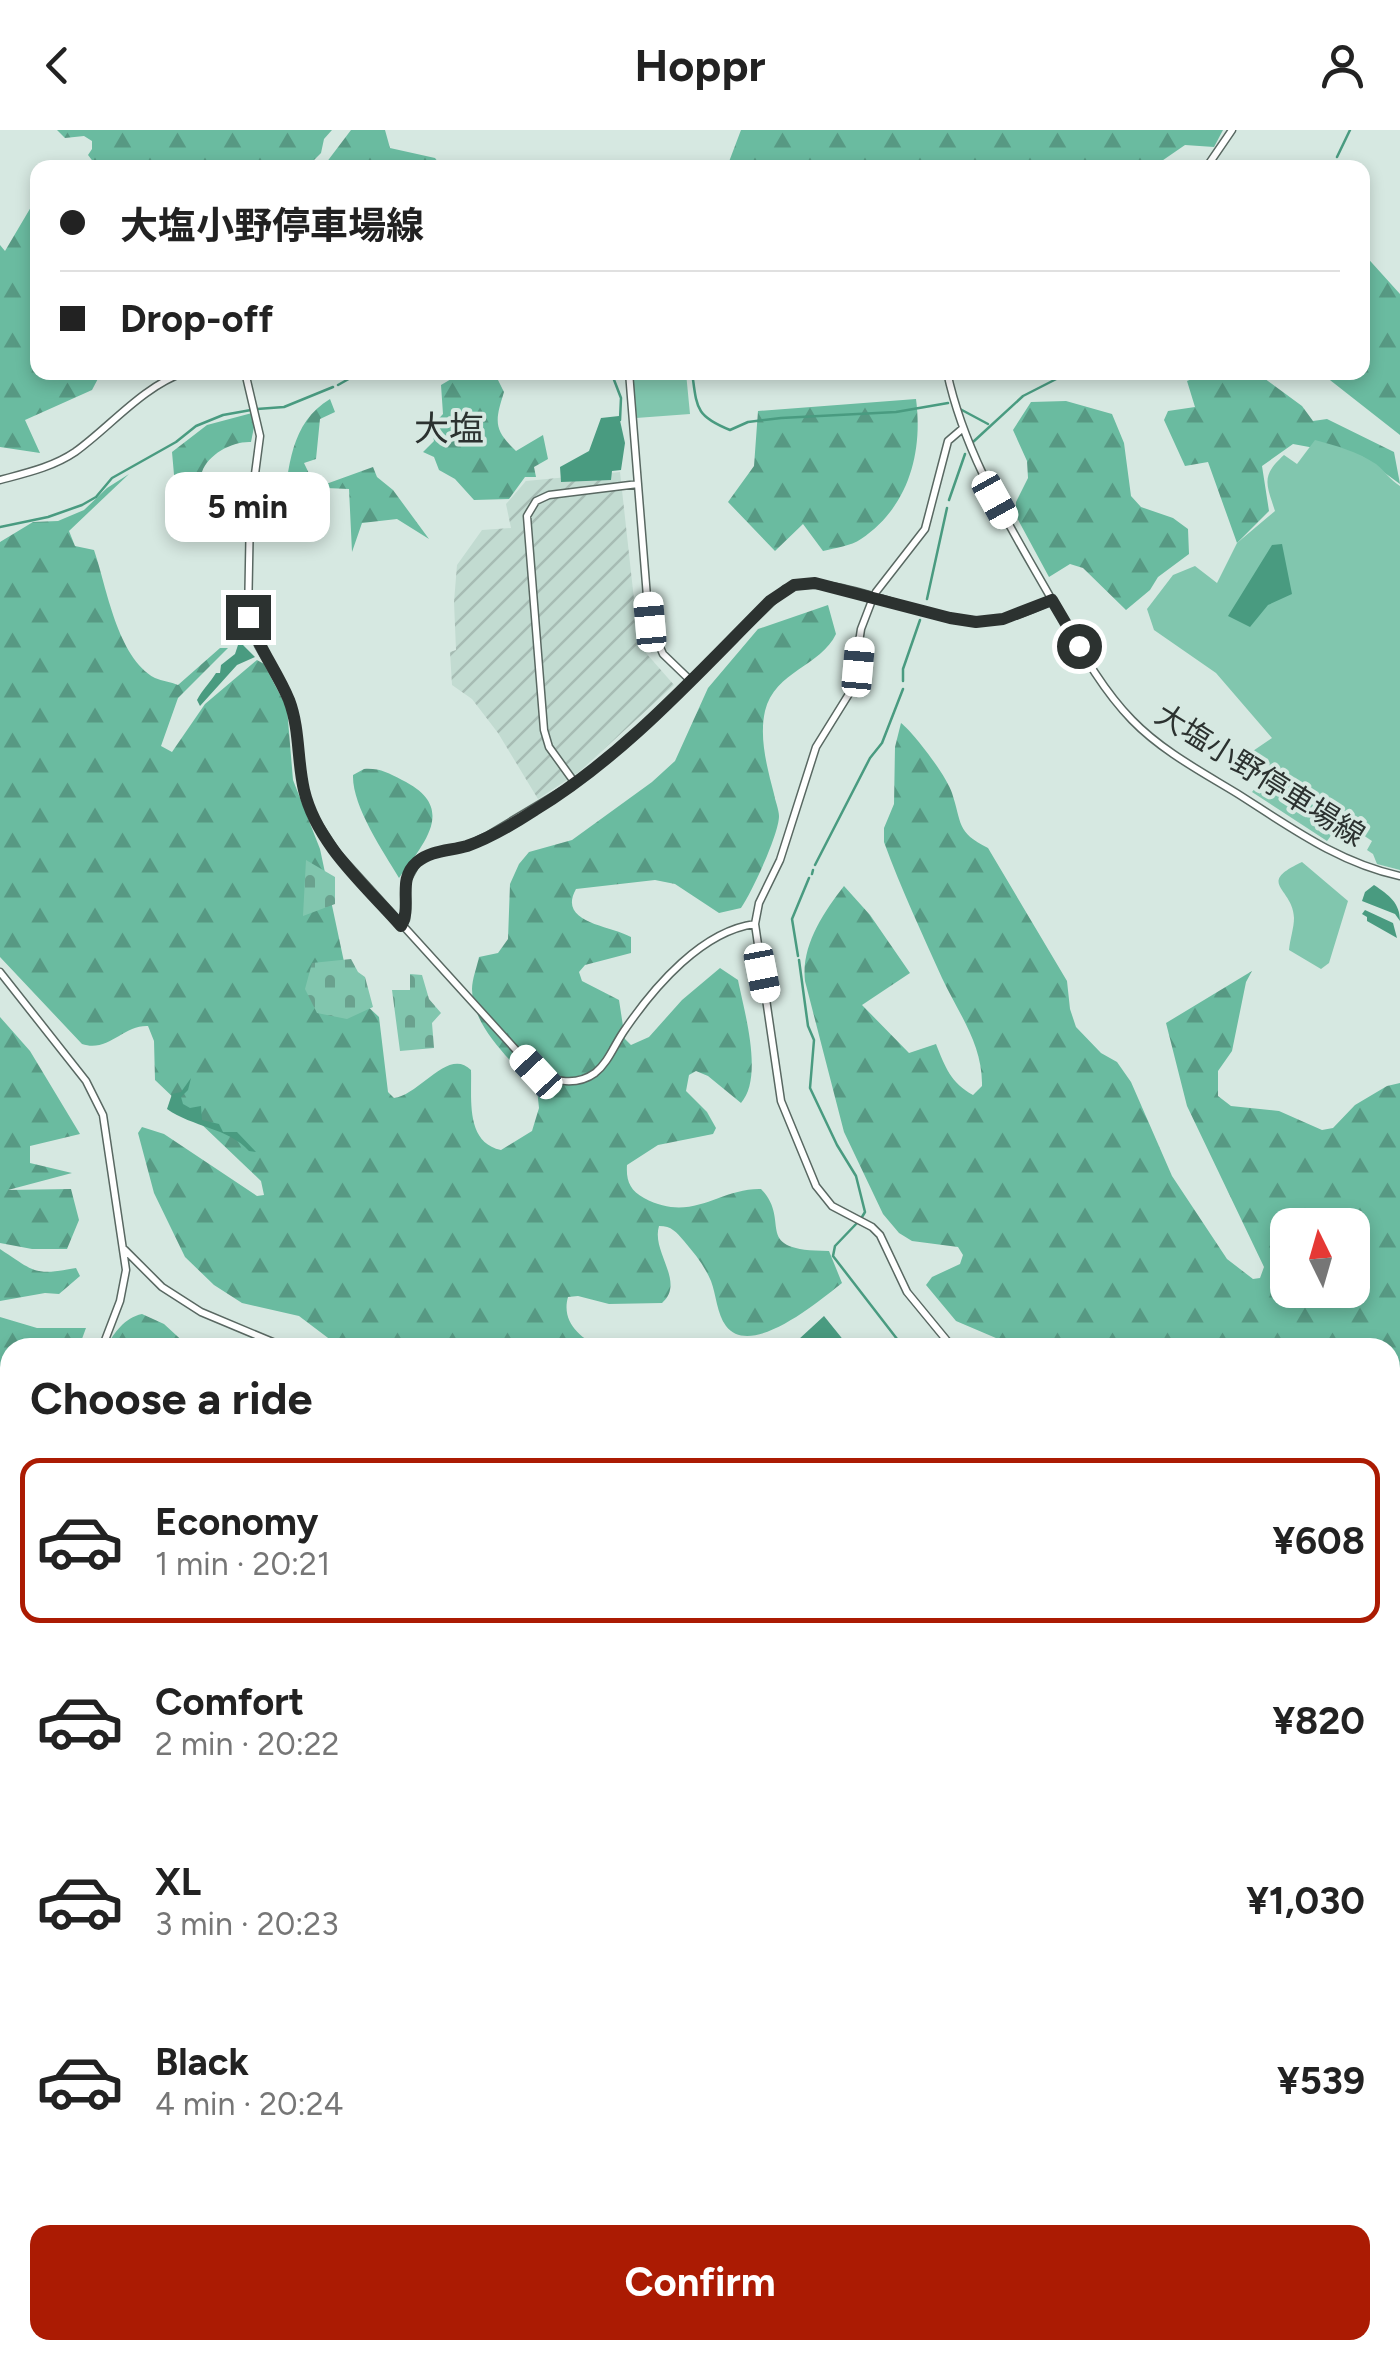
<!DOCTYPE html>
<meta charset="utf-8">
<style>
body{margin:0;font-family:Figtree,"Noto Sans JP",sans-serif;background:#f2f2f2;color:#222;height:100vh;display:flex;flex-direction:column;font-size:38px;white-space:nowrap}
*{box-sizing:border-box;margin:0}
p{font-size:32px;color:#767676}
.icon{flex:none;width:55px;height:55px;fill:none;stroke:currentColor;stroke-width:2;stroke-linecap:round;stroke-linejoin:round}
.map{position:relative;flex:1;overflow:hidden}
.side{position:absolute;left:0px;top:1208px;width:1400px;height:1022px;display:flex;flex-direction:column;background:#fff;border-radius:30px 30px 0 0;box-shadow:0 5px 15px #0003}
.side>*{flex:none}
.banner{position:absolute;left:30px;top:30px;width:1340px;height:220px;border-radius:20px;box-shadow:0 5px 15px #0003;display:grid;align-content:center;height:220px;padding:0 30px;background:#fff}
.needle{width:65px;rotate:355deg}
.tools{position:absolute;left:1270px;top:1078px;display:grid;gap:20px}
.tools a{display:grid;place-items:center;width:100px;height:100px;border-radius:20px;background:#fff;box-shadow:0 5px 15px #0003;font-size:50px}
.end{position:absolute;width:45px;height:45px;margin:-22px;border:12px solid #2c3230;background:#fff;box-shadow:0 0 0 5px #fff}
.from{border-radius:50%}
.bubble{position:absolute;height:70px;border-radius:20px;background:#fff;box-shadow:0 5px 15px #0003;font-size:32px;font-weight:700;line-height:70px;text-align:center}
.car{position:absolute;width:30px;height:60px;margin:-30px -15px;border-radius:12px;box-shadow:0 0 8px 2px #0007;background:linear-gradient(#fff 24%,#345 0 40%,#fff 0 76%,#345 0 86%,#fff 0)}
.banner b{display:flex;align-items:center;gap:35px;height:95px;font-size:38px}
.banner b+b{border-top:2px solid #e0e0e0}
.banner i{width:25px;height:25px;background:#222}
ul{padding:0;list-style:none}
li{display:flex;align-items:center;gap:30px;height:165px;margin:0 20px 15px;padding:0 10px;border:5px solid transparent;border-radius:20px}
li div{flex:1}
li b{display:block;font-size:38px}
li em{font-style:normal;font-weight:700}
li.selected{border-color:#ab1b03}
li>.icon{width:90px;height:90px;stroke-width:1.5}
h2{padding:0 30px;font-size:45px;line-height:120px}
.button{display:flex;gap:20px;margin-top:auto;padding:20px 30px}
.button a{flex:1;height:115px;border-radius:20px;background:#ab1b03;color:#fff;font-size:40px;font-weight:700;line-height:115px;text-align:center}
header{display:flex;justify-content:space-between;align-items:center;height:130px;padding:0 30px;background:#fff;font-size:45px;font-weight:700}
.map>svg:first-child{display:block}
.industrial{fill:url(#industrial-furrows)}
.forest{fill:url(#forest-firs);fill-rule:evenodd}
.cemetery{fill:url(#cemetery-stones)}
.park{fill:#81c6ae}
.water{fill:#499b80}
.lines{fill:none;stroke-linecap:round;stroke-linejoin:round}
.stream{stroke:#499b80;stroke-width:2.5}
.secondary-casing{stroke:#596862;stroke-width:9}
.highway-casing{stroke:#9c5649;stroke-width:11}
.secondary{stroke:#fff;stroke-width:6}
.highway{stroke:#d96a56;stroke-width:9}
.route{stroke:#2c3230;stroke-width:12}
.labels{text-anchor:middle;stroke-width:8;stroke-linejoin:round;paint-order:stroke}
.street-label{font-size:30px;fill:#2c3230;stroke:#d6e8e1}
.quarter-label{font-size:35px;fill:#2c3230;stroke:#d6e8e1}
</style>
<header><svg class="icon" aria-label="back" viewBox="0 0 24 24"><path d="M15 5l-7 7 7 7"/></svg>Hoppr<svg class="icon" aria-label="person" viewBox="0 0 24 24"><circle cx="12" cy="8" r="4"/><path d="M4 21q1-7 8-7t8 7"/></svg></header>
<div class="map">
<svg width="1400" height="2228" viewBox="0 0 1400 2228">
<defs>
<pattern id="industrial-furrows" width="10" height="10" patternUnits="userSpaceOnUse" patternTransform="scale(2.5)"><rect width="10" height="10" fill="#c2dbd1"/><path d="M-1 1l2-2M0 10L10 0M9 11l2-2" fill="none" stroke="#a7bcb4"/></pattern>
<pattern id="forest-firs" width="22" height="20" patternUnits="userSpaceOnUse" patternTransform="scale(2.5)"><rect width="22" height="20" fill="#6abba0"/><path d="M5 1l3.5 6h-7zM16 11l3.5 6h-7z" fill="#579983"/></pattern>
<pattern id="cemetery-stones" width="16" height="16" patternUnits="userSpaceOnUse" patternTransform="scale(2.5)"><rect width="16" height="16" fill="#81c6ae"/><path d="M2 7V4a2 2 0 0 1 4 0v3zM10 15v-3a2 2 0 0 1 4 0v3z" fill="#6aa18e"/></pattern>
</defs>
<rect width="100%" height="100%" fill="#d6e8e1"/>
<!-- industrial -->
<path class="industrial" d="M 620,342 L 639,515 L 674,555 L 579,642 L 538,669 L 498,603 L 472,569 L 452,555 L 450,522 L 456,520 L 454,472 L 457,435 L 482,400 L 511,398 L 506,374 L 526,351 Z"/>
<!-- forest -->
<path class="forest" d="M 57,0 L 332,0 L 324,9 L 321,23 L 307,37 L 98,38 L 88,25 L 92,19 L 92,11 L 84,6 L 65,8 Z
M 351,0 L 385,0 L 390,18 L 435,28 L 442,37 L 329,37 L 326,33 Z
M 741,0 L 1223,0 L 1214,17 L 1185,15 L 1153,37 L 845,38 L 842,33 L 820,33 L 812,38 L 727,37 Z
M 31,77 L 38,90 L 38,242 L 101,243 L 92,260 L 25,290 L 40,323 L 0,317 L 0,115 L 5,121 Z
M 1363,123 L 1400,164 L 1400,305 L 1321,243 L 1362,242 Z
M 463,242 L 505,243 L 497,248 L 504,262 C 495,291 493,299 516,321 L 543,305 L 548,329 L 534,337 L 536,347 L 525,347 L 509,369 L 474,370 L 455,349 L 439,340 L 434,327 L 423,322 L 434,311 L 431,297 L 443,284 L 441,255 Z
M 1207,243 L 1257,243 L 1302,276 L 1313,291 L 1327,289 L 1394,322 L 1400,354 L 1363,327 L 1293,314 L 1262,336 L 1269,381 L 1237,413 L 1208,332 L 1185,336 L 1164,290 L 1168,281 L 1195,277 L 1187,251 Z
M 330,269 L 335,282 L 320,289 L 316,329 L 304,333 L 314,354 L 326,354 L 373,337 L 377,347 L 393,360 L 429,409 L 397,389 L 362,393 L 352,422 L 349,359 L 326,358 L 318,370 L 301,362 L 293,370 L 298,384 L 287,392 L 282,386 C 289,342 288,294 330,269 Z
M 916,269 C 923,322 909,377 861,409 C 851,416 835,418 823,421 L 803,394 L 775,421 L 728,372 L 754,336 L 758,281 Z
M 1066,271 L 1112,284 L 1124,313 L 1131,366 L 1141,377 L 1173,388 L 1188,399 L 1189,424 L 1158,447 L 1150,460 L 1126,480 L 1083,438 L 1070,434 L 1049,447 L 1016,386 L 1016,372 L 1028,348 L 1027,331 L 1013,300 L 1031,272 Z
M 252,283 L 255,292 L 251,312 C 233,311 208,324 202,342 L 175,356 L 172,322 L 207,295 Z
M 129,344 L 69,401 L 75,416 L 94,420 C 107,458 117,527 155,548 C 162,551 171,552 178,555 L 220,518 L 228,518 L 178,568 L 161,616 L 172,622 L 205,574 L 257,530 L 264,534 L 287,578 L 293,650 L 320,719 L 350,860 L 379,887 L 388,962 L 394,968 C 420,965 448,917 471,940 C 472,969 465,1012 501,1020 L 532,1001 L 539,978 L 537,959 C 514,933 472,898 472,859 C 472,849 477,837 479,827 L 498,823 L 508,809 L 510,754 L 519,734 L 529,722 L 572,710 L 652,652 L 675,631 L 708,558 L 758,499 L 828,475 L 836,504 C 821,536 775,541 765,581 C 759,608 767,637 774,664 C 775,670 779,680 779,686 C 779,704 752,762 741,778 L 719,783 L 675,754 L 655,750 L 576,759 C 557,793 609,795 631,807 L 631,823 L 585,835 L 579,842 L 582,851 L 619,870 L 625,909 L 631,915 L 649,907 L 682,870 L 720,838 L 738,850 C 744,881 764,947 741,973 L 708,946 L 696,941 L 689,945 L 686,961 L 707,982 L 716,998 L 713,1004 L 658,1015 L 627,1035 C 626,1051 630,1060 644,1068 C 693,1094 718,1058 761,1059 C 793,1092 749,1121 829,1121 L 842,1153 C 819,1171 751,1229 726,1196 C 717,1184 716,1164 711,1151 C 704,1135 695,1124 684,1111 C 676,1102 672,1096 659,1096 C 651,1122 686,1152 662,1173 L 609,1174 L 578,1166 L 568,1167 C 561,1192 580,1208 601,1218 L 389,1218 L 379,1213 L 340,1217 L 299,1186 L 242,1173 L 214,1155 L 185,1127 L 154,1063 L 138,1003 L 142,997 L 164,1004 L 257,1066 L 264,1065 L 261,1051 L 155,950 L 154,911 L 148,896 C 123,895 108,923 82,914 L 0,827 L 0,412 L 33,392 L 58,391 L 84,380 L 107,358 Z
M 901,593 C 915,604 947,647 952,663 C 962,693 956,702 988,718 L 1067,851 L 1070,879 L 1076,897 L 1101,923 L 1117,932 L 1131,952 L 1172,1046 L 1227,1129 L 1253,1149 L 1260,1148 L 1264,1137 L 1187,976 L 1166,893 L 1252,841 L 1246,852 L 1232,921 L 1218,941 L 1218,966 L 1231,976 L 1279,981 L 1322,1000 L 1333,998 L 1355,975 L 1387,956 L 1400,953 L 1400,1343 L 1390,1346 L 1390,1218 L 1017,1217 L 956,1191 L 926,1155 L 932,1147 L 960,1134 L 963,1125 L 958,1117 L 912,1111 L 899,1103 L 883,1084 L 844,1002 L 805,851 C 801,816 823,783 844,756 L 870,785 L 910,843 L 862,875 L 909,923 L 936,914 C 945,937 951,953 973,965 L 982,956 C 983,915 959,884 942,848 C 922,803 901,759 884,712 L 884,698 L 894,674 L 895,617 ZM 1288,1095 L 1352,1095 L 1352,1160 L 1288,1160 Z
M 364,639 C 380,638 388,643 402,650 C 457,677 426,711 399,748 C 383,721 352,676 353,645 Z
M 0,887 L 30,921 L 80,1004 L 30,1016 L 30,1033 L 72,1043 L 8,1060 L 71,1059 L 79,1090 L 67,1119 L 32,1119 L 0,1113 Z
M 0,1119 C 35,1142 34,1146 76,1138 L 80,1146 L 59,1164 L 45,1163 L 0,1171 Z
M 142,1184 L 164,1194 L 189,1217 L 106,1217 C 115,1202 124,1188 142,1184 Z
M 0,1187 L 37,1198 L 86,1198 L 79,1217 L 10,1218 L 10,1305 L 0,1308 Z
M 10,1332 L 10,1406 L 0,1418 L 0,1335 Z
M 1390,1553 L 1400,1565 L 1400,1618 L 1390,1616 L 1390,1605 L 1397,1606 L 1390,1599 Z
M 0,1712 L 10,1722 L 10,1875 L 0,1884 Z
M 1390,1784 L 1400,1787 L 1400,2228 L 724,2228 L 718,2220 L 1390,2220 Z
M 0,1901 L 10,1941 L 10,1984 L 0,1974 Z
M 0,2064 L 10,2069 L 10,2120 L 0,2123 Z
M 47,2220 L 144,2220 L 154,2228 L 30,2228 Z
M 386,2220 L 470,2220 L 476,2228 L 381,2228 Z
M 551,2220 L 652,2220 L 655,2228 L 557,2228 Z"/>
<!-- cemetery -->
<path class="cemetery" d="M 306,730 L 335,747 L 335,774 L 303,786 Z
M 351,829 L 358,842 L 365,847 L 373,877 L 347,889 L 317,883 L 305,859 L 312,833 Z
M 410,844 L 422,845 L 429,869 L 441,883 L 432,893 L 434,918 L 400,921 L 392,860 L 410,860 Z"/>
<!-- park -->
<path class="park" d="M 633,243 L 686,243 L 690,284 L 636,288 Z
M 1315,310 C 1337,316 1356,321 1376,334 C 1385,341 1390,350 1400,356 L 1400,740 L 1377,734 L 1373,724 L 1367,720 L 1372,711 L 1342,691 L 1327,711 L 1252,662 L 1263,649 L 1247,625 L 1272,608 L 1216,543 L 1154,500 L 1147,479 L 1173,445 L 1195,436 L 1217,453 L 1237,413 L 1275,381 C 1266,353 1261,346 1284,325 L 1297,334 Z
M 1302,732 L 1348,771 L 1329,833 L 1321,839 L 1289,820 C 1290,809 1294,798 1294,788 C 1293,757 1255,754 1302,732 Z"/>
<!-- water -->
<path class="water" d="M 619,286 L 625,313 L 621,340 L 612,341 L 611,350 L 561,352 L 560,337 L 589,321 L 601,288 Z
M 1282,414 L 1292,464 L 1268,475 L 1250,497 L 1228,486 L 1272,415 Z
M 238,515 L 243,515 L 255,527 L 237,535 L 200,576 L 197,570 C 202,560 210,553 216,543 L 220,543 L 221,535 L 235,524 Z
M 1374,755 C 1389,765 1400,773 1400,791 L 1395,784 L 1362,771 L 1365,762 Z
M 1365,780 L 1393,793 L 1397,808 L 1367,791 L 1367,787 L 1362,784 Z
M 191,948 L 188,960 L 181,967 L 183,974 L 190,978 L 201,976 L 202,990 L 219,994 L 223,1002 L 237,1002 L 256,1022 L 249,1021 C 229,998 192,997 167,979 L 172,964 L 181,962 Z
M 824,1186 L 849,1217 L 799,1217 L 798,1210 Z"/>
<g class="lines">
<!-- stream -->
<path class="stream" d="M 1337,27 L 1350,0
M 611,242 L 621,268 L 620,290
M 692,242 C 697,278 695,286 730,300 L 748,292 L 781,288 L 896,282 L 948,273
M 338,255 L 361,242
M 257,279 L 284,277 L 333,257
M 960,279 L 988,294
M 973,312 L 1023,266 L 1070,242
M 949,370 L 965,324
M 0,397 L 48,387 L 82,375 L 96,367 L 112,348 L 176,312 L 196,296 L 223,285 L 251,280
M 927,469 L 947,378
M 903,551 L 903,539 L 920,490
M 815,735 L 870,628 L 882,613 L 903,559
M 812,744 L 813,740
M 798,826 L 792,789 L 809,748
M 799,830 L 808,896 L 814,910 L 810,958 L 837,1015 L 856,1046 L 865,1082 L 862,1087
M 857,1093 L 835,1116 L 833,1126 L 904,1218
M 127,2220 L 148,2228
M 32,2228 L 44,2220
M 356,2228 L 377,2220"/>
<defs>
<path id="secondary" d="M 1206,38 L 1232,0
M 245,242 L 260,306 L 250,382 L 248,487 L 258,515 L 289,570 L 296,594 L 304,661 L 313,686 L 337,723 L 536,942 C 554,952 577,956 595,943 C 609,932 615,913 626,898 C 655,856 702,801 755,794
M 629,242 L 649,492 L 663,524 L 690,550
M 762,242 L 778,242
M 947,242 C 965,326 1010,396 1052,470 C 1076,511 1098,555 1132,590 C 1162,621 1202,642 1238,664 C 1290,697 1339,733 1400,746
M 0,350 C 26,343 53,337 75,322 C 111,296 142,257 185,242
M 876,462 L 925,399 L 948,311 L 962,299
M 871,473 L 861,499 L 852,559 L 816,617 L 780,730 L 759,773 L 755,794 L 781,971 L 816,1056 L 832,1076 L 872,1097 L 880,1105 L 907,1162 L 953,1218
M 575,653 L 549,617 L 544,600 L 527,386 L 536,371 L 549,365 L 638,354
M 401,797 L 406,789 L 405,754 L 417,732 L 432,723 L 468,715 L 487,706 L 575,653 L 630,610 L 785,459 C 831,440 918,488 969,491 C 998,493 1027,483 1052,470
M 0,842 L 86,951 L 103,985 L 126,1140 L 120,1171 L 102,1218
M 125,1120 L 162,1157 L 201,1182 L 287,1218
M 0,1475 L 10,1462
M 1390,1537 L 1400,1538"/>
<path id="highway" d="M 1390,1370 L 1400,1371
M 1390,1379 L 1400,1378
M 1390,1387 L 1400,1386
M 1390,1394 L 1400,1393
M 0,1558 L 10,1556
M 0,1566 L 10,1565"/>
</defs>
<!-- secondary casing -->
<use href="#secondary" class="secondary-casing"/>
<!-- highway casing -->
<use href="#highway" class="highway-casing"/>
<!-- secondary -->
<use href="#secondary" class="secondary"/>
<!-- highway -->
<use href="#highway" class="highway"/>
</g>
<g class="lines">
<!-- route -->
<path class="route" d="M 248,487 C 258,517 277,541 289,570 C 300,599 297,630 304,660 C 317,715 366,756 401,796 C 413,776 396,750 417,732 C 431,720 450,721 467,716 C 490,708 515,693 535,680 C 625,625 696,545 770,471 L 794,455 L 815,453 L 950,488 L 976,492 L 1003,489 L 1052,470 L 1079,516"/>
</g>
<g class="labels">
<!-- street labels -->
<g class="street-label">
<text transform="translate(1260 645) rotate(32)" y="10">大塩小野停車場線</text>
</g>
<!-- quarter labels -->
<g class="quarter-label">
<text x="449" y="311">大塩</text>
</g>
</g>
</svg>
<div class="tools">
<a><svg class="needle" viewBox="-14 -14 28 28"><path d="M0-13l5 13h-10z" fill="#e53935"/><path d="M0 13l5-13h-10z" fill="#767676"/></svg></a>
</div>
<i class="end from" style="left:1079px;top:516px"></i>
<i class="end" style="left:248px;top:487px"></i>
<div class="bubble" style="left:165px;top:342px;width:165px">5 min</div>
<i class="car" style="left:995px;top:370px;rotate:151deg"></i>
<i class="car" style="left:650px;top:492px;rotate:355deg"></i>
<i class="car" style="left:858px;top:537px;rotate:5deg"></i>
<i class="car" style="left:762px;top:843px;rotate:169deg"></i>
<i class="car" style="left:536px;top:942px;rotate:317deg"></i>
<div class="banner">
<b><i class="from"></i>大塩小野停車場線</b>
<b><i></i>Drop-off</b>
</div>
<section class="side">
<h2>Choose a ride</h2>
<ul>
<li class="selected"><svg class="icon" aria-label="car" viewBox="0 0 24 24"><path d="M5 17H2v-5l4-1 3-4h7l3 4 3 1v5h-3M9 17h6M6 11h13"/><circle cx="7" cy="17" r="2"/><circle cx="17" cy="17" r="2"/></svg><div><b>Economy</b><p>1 min · 20:21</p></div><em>¥608</em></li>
<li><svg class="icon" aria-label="car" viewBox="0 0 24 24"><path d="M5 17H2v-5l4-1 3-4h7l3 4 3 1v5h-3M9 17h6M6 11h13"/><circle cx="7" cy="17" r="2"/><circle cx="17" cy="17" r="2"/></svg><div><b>Comfort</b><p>2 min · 20:22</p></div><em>¥820</em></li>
<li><svg class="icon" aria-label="car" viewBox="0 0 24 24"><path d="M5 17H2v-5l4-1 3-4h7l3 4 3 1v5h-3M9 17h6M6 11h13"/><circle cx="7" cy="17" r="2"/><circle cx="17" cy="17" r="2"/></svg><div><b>XL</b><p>3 min · 20:23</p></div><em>¥1,030</em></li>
<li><svg class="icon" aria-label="car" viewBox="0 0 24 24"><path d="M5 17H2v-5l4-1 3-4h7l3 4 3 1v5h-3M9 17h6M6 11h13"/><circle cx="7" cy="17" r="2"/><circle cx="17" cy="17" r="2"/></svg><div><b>Black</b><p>4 min · 20:24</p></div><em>¥539</em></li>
</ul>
<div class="button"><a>Confirm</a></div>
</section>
</div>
